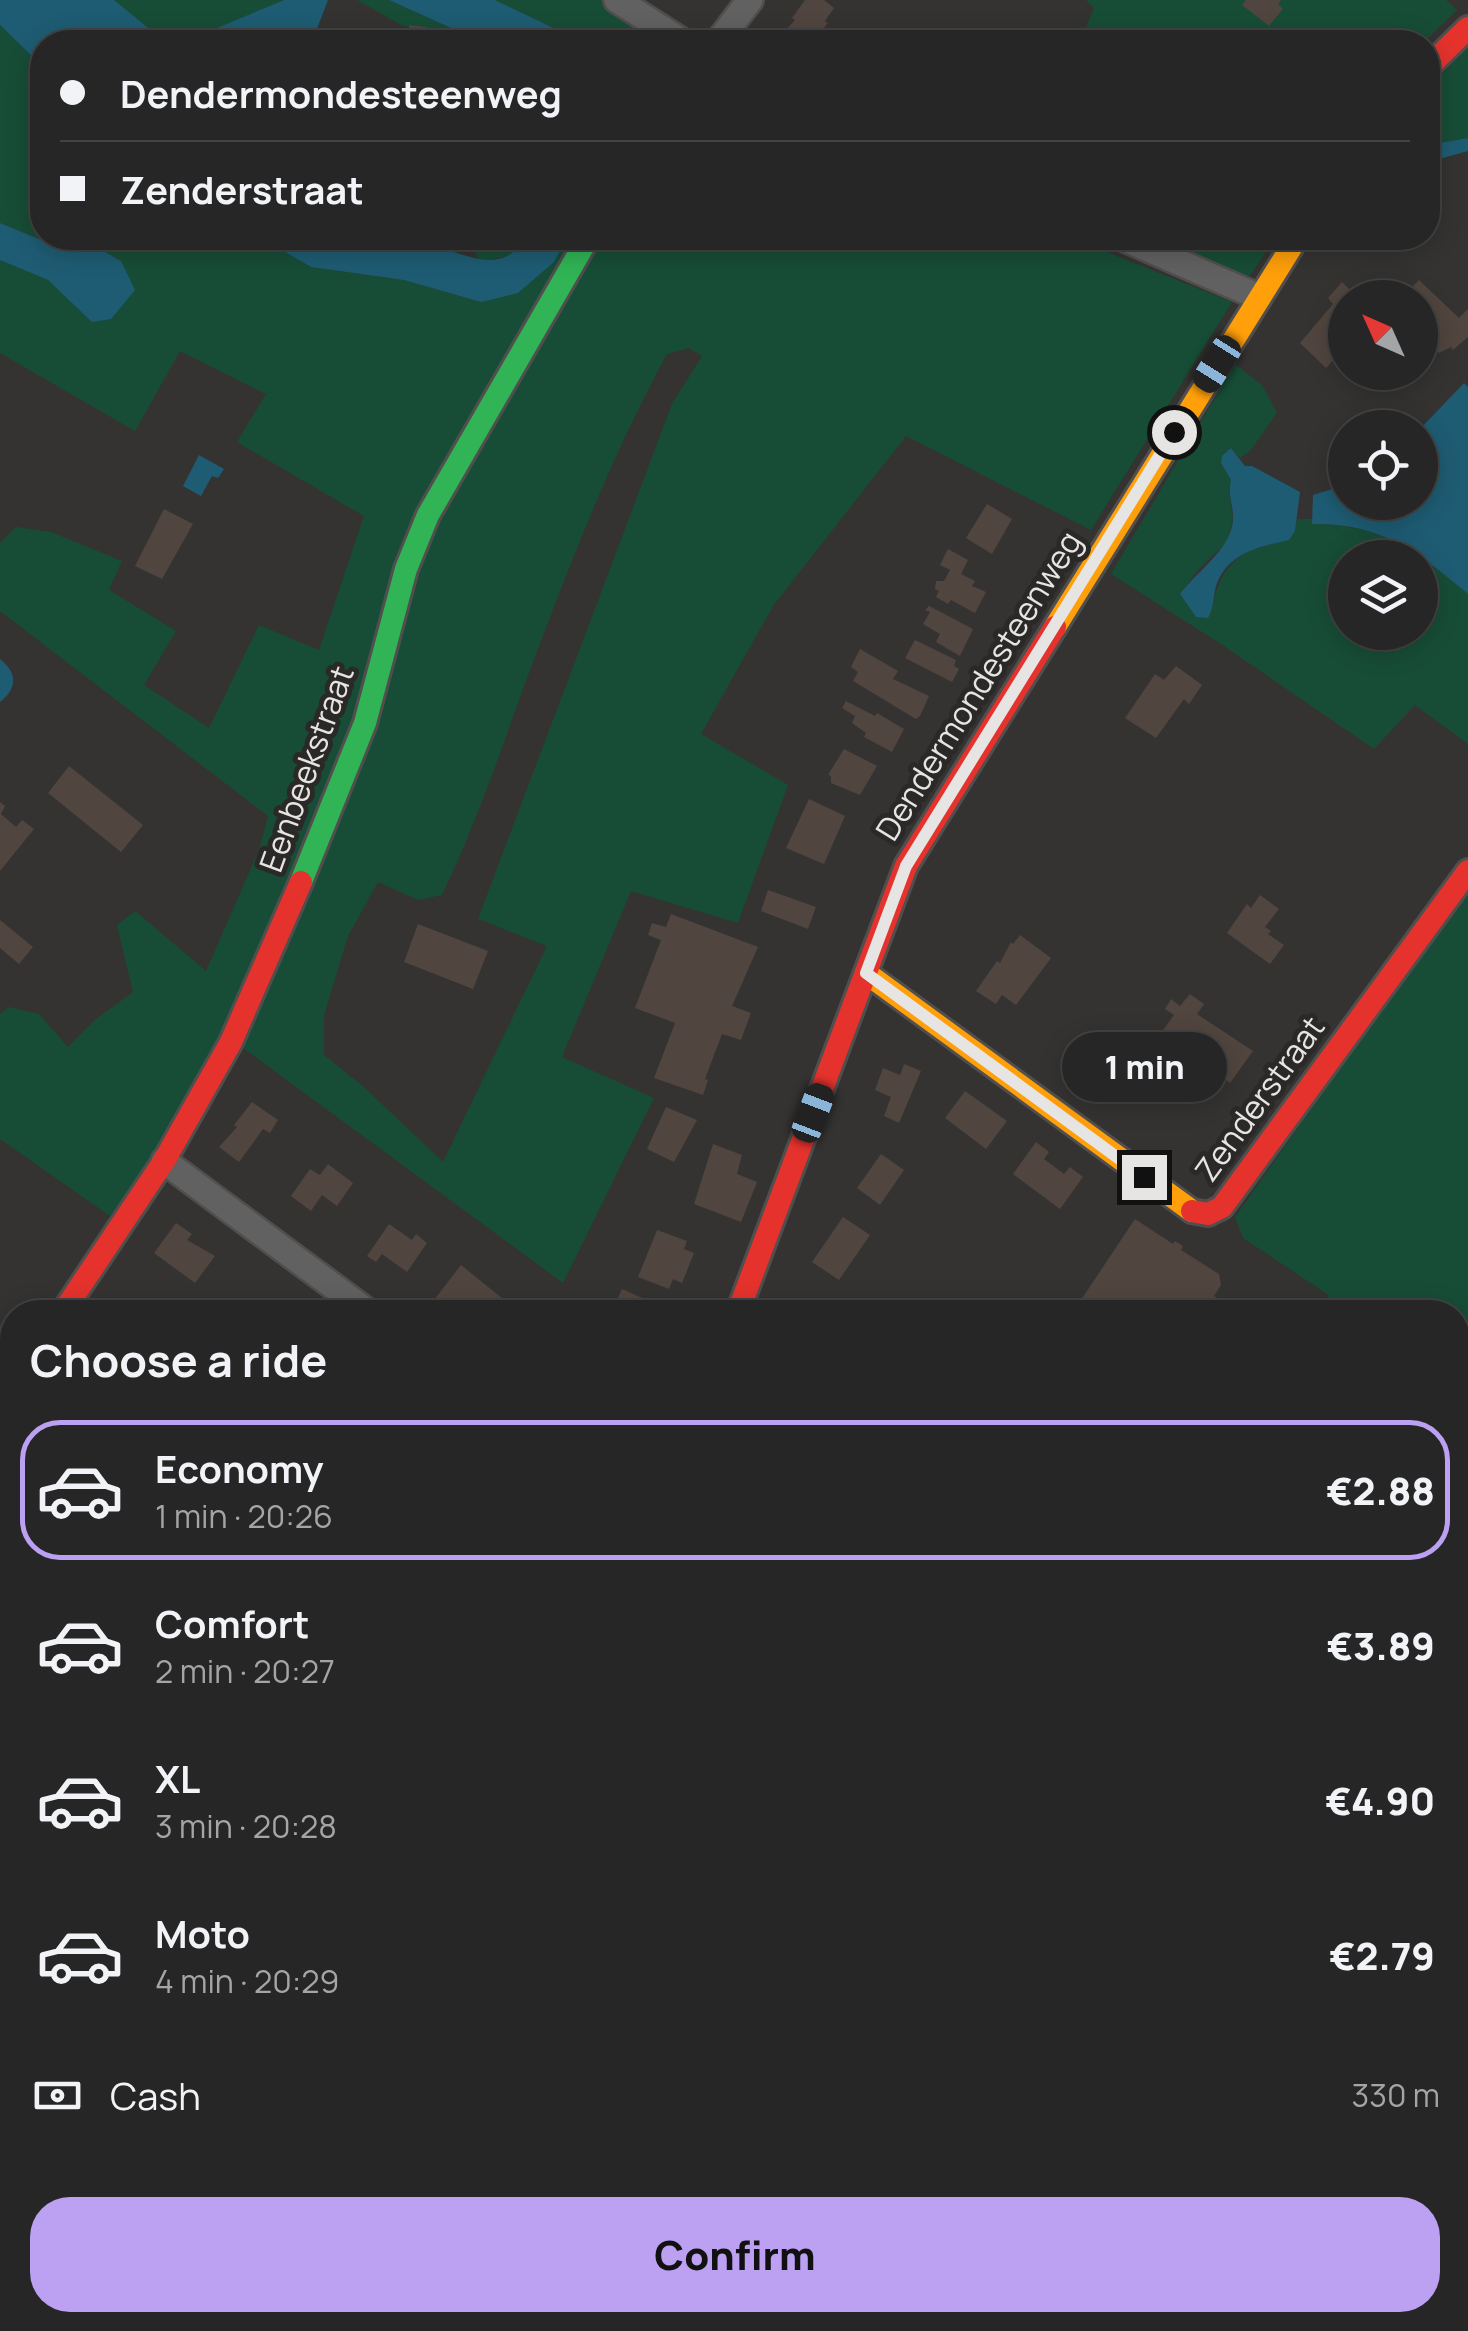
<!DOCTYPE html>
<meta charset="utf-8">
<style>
body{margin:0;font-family:Manrope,sans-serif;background:#2f2e2e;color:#f1f3f6;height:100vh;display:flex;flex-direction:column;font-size:38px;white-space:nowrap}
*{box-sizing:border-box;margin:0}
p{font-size:32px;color:#a4a5a7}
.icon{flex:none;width:55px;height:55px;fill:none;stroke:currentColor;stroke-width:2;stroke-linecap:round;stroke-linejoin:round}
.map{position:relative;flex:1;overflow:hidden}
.side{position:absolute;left:0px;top:1300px;width:1470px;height:1032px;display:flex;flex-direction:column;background:#272626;border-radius:40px 40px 0 0;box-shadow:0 5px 25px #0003,0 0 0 2px #434343}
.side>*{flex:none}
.banner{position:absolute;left:30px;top:30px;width:1410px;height:220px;border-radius:40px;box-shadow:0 5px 25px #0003,0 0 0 2px #434343;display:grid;align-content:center;height:220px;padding:0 30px;background:#272626}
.needle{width:65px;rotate:315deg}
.fabs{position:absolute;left:1328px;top:280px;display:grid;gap:20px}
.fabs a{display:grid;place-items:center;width:110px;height:110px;border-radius:50%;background:#272626;box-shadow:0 5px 25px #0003,0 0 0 2px #434343;font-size:50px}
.end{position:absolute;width:45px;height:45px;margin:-22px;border:12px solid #e7e5e4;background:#111;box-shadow:0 0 0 5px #111}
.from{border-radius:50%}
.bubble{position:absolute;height:70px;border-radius:35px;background:#272626;box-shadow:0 5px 25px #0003,0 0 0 2px #434343;font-size:32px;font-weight:800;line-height:70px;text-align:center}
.car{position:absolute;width:30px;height:60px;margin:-30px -15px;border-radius:12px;box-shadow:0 0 8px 2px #0007;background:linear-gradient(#222 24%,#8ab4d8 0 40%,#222 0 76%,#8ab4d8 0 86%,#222 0)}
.banner b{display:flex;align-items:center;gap:35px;height:95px;font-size:38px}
.banner b+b{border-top:2px solid #434343}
.banner i{width:25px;height:25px;background:#f1f3f6}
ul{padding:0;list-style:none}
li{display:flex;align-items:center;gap:30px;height:140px;margin:0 20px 15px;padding:0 10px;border:5px solid transparent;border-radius:40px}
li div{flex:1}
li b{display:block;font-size:38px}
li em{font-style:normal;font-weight:800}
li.selected{border-color:#bca0f2}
li>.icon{width:90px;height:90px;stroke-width:1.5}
h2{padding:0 30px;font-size:45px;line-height:120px}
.pay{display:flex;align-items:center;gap:25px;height:110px;padding:0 30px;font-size:38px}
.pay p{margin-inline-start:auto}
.action{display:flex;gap:20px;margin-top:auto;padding:20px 30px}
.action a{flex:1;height:115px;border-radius:40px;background:#bca0f2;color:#111;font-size:40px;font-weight:800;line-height:115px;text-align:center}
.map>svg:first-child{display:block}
.green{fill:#174d37;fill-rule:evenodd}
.water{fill:#1e5c73}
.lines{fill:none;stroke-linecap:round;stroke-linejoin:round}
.stream{stroke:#1e5c73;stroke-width:6}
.building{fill:#51453f}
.street-casing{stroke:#514f4e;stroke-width:30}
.fast-casing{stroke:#514f4e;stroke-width:28}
.slow-casing{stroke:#514f4e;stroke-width:28}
.jam-casing{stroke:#514f4e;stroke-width:28}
.street{stroke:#616161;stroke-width:25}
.fast{stroke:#30b455;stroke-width:22}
.slow{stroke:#ff9f0a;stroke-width:22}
.jam{stroke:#e5322d;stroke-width:22}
.route{stroke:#e7e5e4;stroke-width:12}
.labels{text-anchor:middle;stroke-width:10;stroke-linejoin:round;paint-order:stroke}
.street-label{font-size:32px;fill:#e7e5e4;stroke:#2b2927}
</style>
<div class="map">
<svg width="1468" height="2331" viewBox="0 0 1468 2331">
<rect width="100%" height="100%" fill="#343332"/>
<!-- green -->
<path class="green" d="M 114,0 L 284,0 C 217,28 174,63 114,0 Z
M 357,0 L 389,0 L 482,42 L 451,42 L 428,29 L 403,26 Z
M 495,0 L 605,0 L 664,42 L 583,42 Z
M 1086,0 L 1446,0 L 1457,10 L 1424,42 L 1080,42 L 1094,8 Z
M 0,25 L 42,66 L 42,238 L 261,238 L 311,267 L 404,280 L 481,302 L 554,262 L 567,238 L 1072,238 L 1232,302 L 1091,530 L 906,436 L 773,606 L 701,734 L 788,785 L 738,923 L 631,891 L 562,1057 L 654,1098 L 563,1283 L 243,1048 L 172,1126 L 110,1216 L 0,1139 L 0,1014 L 9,1007 L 39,1014 L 68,1047 L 96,1019 L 133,992 L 117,925 L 135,911 L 206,971 L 259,850 L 268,816 L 0,611 L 0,543 L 16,527 L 51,532 L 122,561 L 109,590 L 176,631 L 144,685 L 209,728 L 259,625 L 319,650 L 364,516 L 237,442 L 266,394 L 180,351 L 135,431 L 0,353 L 0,260 L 48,280 L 92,321 L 121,261 L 93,246 L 61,248 L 0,223 ZM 689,348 L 702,356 L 672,404 L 478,919 L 547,946 L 443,1162 L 365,1088 L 324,1055 L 324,1015 L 348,936 L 378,882 L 418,900 L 442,895 C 474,828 498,759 523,689 C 565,576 609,460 667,354 Z
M 1468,46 L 1468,138 L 1428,145 L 1428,90 Z
M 471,238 L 523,238 C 514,258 498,260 478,259 Z
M 1154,238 L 1193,238 L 1231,251 L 1241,238 L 1275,238 L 1249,277 Z
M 1235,364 L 1262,385 L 1277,413 L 1250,451 L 1240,458 L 1231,448 L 1221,463 L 1231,480 L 1229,490 L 1233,519 L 1228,541 L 1198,570 L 1180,594 L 1196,617 L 1211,612 C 1222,559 1239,552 1288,540 L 1295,531 L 1297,519 L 1312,519 L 1313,524 C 1382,523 1417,552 1468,594 L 1468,744 L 1415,705 L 1374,749 L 1221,644 L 1111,574 ZM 1345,558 L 1420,558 L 1420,632 L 1345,632 Z
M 1468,887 L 1468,1430 L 1458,1423 L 1458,1312 L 1334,1312 L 1327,1294 L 1243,1238 L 1235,1217 Z
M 1468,1447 L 1468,2331 L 757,2331 L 741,2320 L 1458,2320 L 1458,1460 Z
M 0,1891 L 12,1897 L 12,1935 L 8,1932 L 0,1941 Z
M 621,2320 L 679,2320 L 669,2331 L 610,2331 Z"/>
<!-- water -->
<path class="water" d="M 0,0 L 114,0 L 147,27 L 177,38 L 210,31 L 284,0 L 328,0 L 312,42 L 42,42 L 42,66 L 0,25 Z
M 389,0 L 495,0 L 583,42 L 482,42 Z
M 1468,138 L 1468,151 L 1428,162 L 1428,145 Z
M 0,223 L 61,248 L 93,245 L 121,261 L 135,290 L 111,319 L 92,322 L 48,280 L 0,260 Z
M 261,238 L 411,238 C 446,244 502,284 523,238 L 567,238 L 554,262 L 518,293 L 481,302 L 404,280 L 311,267 Z
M 1464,383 L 1468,387 L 1468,594 C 1416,551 1382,523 1312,524 L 1313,495 L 1345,485 L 1345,502 L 1420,502 L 1420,429 Z
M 1231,448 L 1245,466 L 1252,466 L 1300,492 L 1295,531 L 1289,540 C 1259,547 1227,553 1216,586 C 1213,597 1214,608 1208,618 L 1196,617 L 1180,594 C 1197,571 1230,550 1233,521 C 1234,507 1227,494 1231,480 L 1221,463 L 1222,456 Z
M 199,455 L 224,469 L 218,478 L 212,476 L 201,496 L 183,486 Z
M 0,659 C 17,672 18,688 0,702 Z
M 1468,2037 L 1468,2331 L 879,2331 L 874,2320 L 1458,2320 L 1458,2041 Z"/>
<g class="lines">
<!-- stream -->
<path class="stream" d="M 1458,1762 L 1468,1752"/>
</g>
<!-- building -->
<path class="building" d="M 805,0 L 824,0 L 834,8 L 825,21 L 828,23 L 813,42 L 775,42 L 795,20 L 792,18 Z
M 1246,0 L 1281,0 L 1278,4 L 1283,9 L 1269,26 L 1242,5 Z
M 409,25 L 427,27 L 425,41 L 408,39 Z
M 1419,280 L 1459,318 L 1468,309 L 1468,337 L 1453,350 L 1451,347 L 1439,353 L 1433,346 L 1434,340 L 1423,330 L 1420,332 L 1420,298 L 1402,298 Z
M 1342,282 L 1350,290 L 1341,301 L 1345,305 L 1345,347 L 1326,368 L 1300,343 L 1333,304 L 1328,298 Z
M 987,504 L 1012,519 L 992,554 L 966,538 Z
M 164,509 L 193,524 L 162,579 L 135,566 Z
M 948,549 L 968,560 L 961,574 L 975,581 L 972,586 L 986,592 L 975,613 L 951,600 L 948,604 L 936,597 L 939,591 L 935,589 L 936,581 L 944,581 L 950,570 L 940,565 Z
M 929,606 L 973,629 L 960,656 L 936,642 L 940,634 L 923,624 L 930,612 L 925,610 Z
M 915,640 L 956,660 L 954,666 L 959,669 L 952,682 L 905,658 Z
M 860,649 L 898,671 L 893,679 L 929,696 L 920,716 L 916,719 L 853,681 L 858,672 L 851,667 Z
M 1176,666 L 1202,685 L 1189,704 L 1184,699 L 1156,738 L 1125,718 L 1155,674 L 1164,680 Z
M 846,701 L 875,716 L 877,713 L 904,729 L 892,752 L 864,737 L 866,733 L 852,723 L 855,716 L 842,708 Z
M 844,749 L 877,766 L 860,795 L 831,783 L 831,776 L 828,775 Z
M 69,766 L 143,825 L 121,852 L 48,793 Z
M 809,799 L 845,816 L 824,864 L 786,848 Z
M 0,802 L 5,806 L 1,814 L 16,827 L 22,820 L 34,829 L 0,871 Z
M 768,890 L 816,907 L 808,929 L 761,911 Z
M 1260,895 L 1279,909 L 1265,927 L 1271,931 L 1268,934 L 1284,945 L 1270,964 L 1227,933 L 1247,904 L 1251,908 Z
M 671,914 L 758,947 L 732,1006 L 751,1013 L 741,1040 L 722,1034 L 705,1079 L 708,1080 L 703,1095 L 654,1078 L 675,1023 L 635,1008 L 661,940 L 648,935 L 652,923 L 666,927 Z
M 0,920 L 33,947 L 19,964 L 0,948 Z
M 418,924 L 488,951 L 473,989 L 404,962 Z
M 1020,935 L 1051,958 L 1016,1005 L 1002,995 L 996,1004 L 976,991 L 997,961 L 1000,963 L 1011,942 L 1013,944 Z
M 1190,994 L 1204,1004 L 1197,1014 L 1253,1051 L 1230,1083 L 1160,1034 L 1174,1015 L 1165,1009 L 1171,999 L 1180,1006 Z
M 904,1064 L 921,1071 L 899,1123 L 884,1116 L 891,1097 L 875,1090 L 883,1068 L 900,1075 Z
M 965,1091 L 1007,1121 L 986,1149 L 945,1118 Z
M 252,1102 L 278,1120 L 270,1133 L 263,1129 L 239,1162 L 219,1147 L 237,1127 L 234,1125 Z
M 666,1107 L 697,1120 L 674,1162 L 647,1149 Z
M 1036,1142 L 1049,1152 L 1044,1159 L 1064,1174 L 1070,1167 L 1083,1177 L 1060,1209 L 1013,1174 Z
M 713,1144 L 742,1155 L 737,1174 L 757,1182 L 741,1222 L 694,1204 Z
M 881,1154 L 904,1170 L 880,1205 L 857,1188 Z
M 328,1164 L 353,1183 L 337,1206 L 322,1195 L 311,1211 L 291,1196 L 310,1169 L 320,1175 Z
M 843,1217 L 870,1235 L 839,1280 L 812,1262 Z
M 1135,1219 L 1173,1244 L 1175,1241 L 1183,1246 L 1181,1250 L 1219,1274 L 1221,1285 L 1214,1296 L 1239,1312 L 1073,1312 Z
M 176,1223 L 192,1234 L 187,1240 L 215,1256 L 195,1283 L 154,1253 Z
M 389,1224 L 412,1240 L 416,1234 L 427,1243 L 407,1272 L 382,1254 L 376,1262 L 367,1256 Z
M 657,1230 L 687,1241 L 684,1249 L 694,1253 L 682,1283 L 673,1279 L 669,1289 L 638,1277 Z
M 461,1265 L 508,1303 L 502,1312 L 460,1312 L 455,1309 L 451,1312 L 434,1300 Z
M 622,1289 L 647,1300 L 642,1312 L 611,1312 Z
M 0,1491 L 12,1500 L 12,1530 L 0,1523 Z
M 0,1797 L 10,1802 L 7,1809 L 12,1812 L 12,1844 L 0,1837 Z
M 2,1939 L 12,1949 L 12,2185 L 6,2192 L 0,2187 Z"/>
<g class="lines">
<defs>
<path id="street" d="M 617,0 L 683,42
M 718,42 L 750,0
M 1123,238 L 1259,297
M 164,1161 L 368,1312
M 0,1407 L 12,1388"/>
<path id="fast" d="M 301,882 L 365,723 L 406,569 L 428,515 L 588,238
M 57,2331 L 68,2320"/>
<path id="slow" d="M 1055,627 L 1297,238
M 866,973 L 1192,1211"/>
<path id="jam" d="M 1428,67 L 1468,28
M 1192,1211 L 1208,1214 L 1222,1207 L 1468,871
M 63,1312 L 164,1161 L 231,1042 L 301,882
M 738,1312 L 906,866 L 1055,627"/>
</defs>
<!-- street casing -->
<use href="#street" class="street-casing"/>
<!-- fast casing -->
<use href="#fast" class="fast-casing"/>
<!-- slow casing -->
<use href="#slow" class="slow-casing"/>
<!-- jam casing -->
<use href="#jam" class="jam-casing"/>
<!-- street -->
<use href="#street" class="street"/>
<!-- fast -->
<use href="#fast" class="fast"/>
<!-- slow -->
<use href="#slow" class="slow"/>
<!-- jam -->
<use href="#jam" class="jam"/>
</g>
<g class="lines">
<!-- route -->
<path class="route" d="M 1144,1177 L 866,973 L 906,866 L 1174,432"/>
</g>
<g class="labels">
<!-- street labels -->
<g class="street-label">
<text transform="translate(979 686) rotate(-58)" y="11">Dendermondesteenweg</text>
<text transform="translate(307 769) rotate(-70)" y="11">Eenbeekstraat</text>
<text transform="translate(1260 1099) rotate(-54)" y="11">Zenderstraat</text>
</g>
</g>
</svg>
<div class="fabs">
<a><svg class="needle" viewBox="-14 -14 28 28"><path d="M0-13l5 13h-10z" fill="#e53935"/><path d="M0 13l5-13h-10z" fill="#a4a5a7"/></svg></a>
<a><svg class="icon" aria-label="locate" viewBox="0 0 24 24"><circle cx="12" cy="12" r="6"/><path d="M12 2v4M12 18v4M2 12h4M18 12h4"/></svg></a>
<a><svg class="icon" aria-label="layers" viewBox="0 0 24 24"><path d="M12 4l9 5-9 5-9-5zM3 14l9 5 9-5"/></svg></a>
</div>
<i class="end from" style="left:1174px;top:432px"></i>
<i class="end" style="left:1144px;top:1177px"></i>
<div class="bubble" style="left:1062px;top:1032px;width:165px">1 min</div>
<i class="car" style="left:1217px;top:364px;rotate:212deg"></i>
<i class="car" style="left:813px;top:1113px;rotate:21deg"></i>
<div class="banner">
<b><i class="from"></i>Dendermondesteenweg</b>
<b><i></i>Zenderstraat</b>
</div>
<section class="side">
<h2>Choose a ride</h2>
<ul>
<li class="selected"><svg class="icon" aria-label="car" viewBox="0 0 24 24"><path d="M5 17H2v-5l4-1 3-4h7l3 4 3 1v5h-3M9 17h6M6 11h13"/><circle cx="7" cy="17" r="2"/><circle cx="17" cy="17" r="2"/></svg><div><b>Economy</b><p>1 min · 20:26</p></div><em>€2.88</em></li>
<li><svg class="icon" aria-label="car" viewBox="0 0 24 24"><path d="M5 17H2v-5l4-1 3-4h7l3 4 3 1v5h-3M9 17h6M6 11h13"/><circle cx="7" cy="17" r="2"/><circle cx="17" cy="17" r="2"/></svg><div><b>Comfort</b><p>2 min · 20:27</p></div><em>€3.89</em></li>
<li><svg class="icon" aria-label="car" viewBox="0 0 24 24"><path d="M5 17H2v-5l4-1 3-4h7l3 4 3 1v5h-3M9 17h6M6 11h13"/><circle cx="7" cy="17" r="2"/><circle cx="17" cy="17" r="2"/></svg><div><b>XL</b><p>3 min · 20:28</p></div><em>€4.90</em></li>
<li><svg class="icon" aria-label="car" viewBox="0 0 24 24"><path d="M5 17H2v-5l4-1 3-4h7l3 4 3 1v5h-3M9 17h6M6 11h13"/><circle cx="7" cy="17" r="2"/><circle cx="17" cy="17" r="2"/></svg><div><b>Moto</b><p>4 min · 20:29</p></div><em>€2.79</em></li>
</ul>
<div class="pay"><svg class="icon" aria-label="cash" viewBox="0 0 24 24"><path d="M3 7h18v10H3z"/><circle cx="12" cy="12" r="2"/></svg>Cash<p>330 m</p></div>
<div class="action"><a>Confirm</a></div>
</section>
</div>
